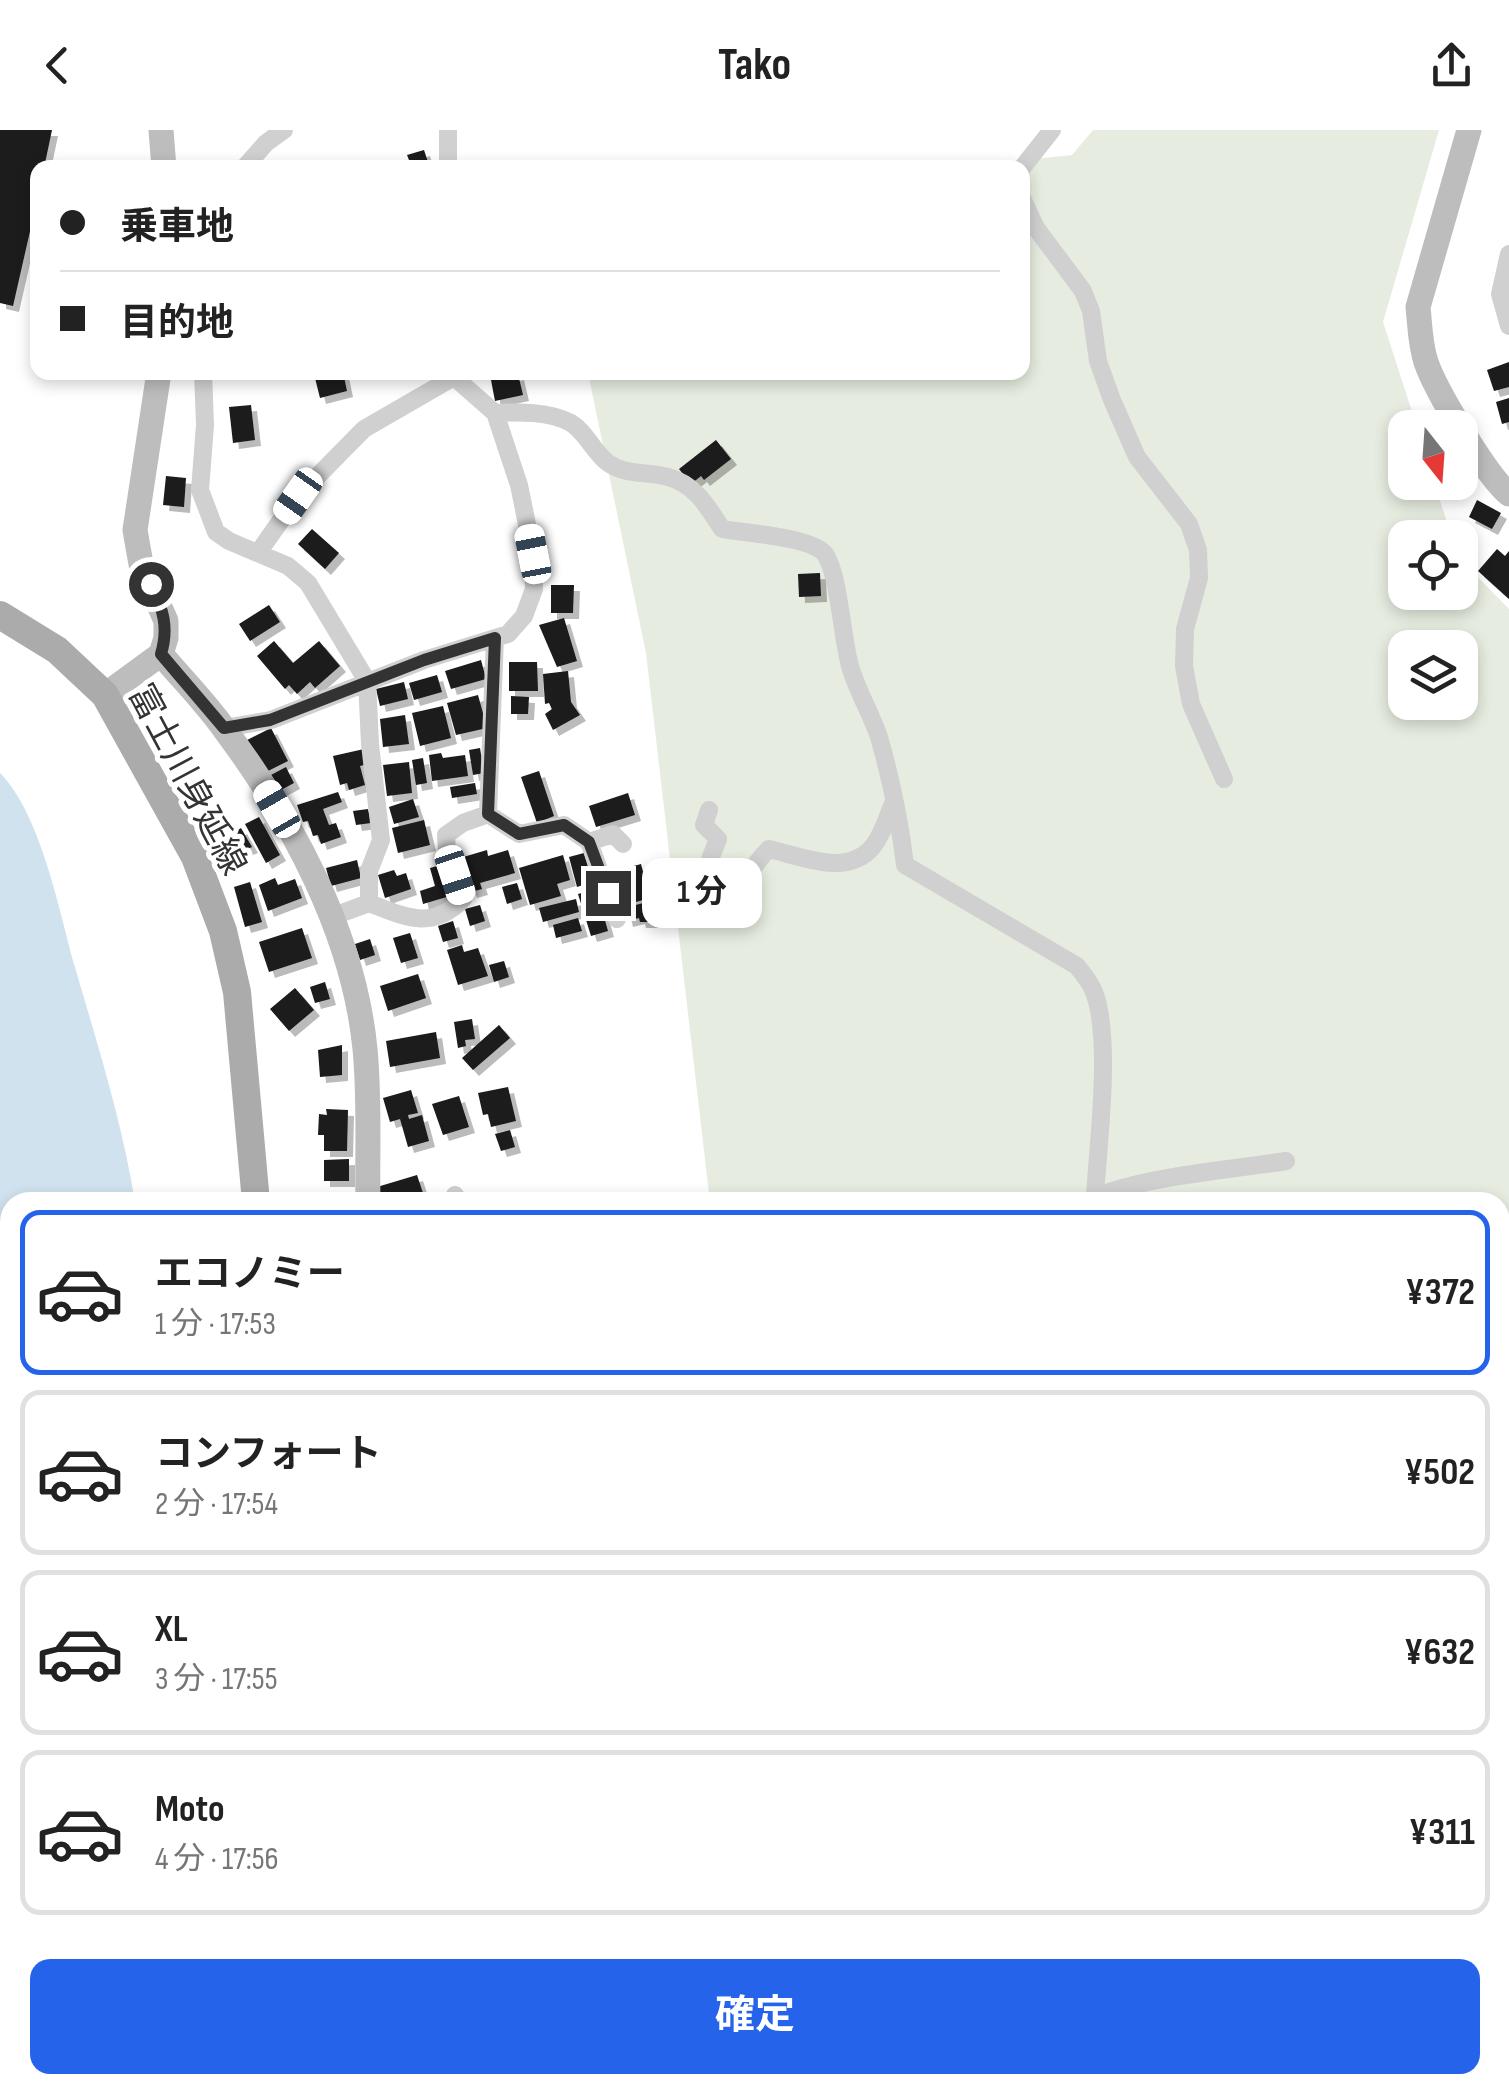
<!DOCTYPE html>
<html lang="ja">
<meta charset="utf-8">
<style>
body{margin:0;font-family:"Sofia Sans Condensed","Noto Sans JP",sans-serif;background:#f6f6f6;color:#222;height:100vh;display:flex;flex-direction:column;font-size:38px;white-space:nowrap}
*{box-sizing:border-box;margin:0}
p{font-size:32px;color:#767676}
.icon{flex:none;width:55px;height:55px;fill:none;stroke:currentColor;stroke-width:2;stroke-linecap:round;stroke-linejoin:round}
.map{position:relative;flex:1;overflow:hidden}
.details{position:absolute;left:0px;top:1062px;width:1510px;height:902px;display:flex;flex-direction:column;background:#fff;border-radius:30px 30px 0 0;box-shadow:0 5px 15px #0003}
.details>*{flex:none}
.top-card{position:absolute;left:30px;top:30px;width:1000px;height:220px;border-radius:20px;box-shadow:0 5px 15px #0003;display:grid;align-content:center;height:220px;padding:0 30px;background:#fff}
.needle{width:65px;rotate:163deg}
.controls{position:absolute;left:1388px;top:280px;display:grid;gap:20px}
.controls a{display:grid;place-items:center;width:90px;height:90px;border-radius:20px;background:#fff;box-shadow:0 5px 15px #0003;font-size:50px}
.end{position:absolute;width:45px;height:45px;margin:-22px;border:12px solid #333;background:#fff;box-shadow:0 0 0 5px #fff}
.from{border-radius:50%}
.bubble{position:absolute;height:70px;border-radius:20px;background:#fff;box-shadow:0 5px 15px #0003;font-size:32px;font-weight:700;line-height:70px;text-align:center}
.car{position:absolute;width:30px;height:60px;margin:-30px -15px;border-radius:12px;box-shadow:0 0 8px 2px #0007;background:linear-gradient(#fff 24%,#345 0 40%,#fff 0 76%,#345 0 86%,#fff 0)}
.top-card b{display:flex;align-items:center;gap:35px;height:95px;font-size:38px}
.top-card b+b{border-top:2px solid #e0e0e0}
.top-card i{width:25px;height:25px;background:#222}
ul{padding:18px 0 0;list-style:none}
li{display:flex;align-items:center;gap:30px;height:165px;margin:0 20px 15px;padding:0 10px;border:5px solid #e0e0e0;border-radius:20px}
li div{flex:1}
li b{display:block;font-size:38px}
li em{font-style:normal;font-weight:700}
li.on{border-color:#2563eb}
li>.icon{width:90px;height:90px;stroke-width:1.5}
.action{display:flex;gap:20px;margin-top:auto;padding:20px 30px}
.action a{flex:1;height:115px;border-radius:20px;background:#2563eb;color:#fff;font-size:40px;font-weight:700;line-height:115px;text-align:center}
header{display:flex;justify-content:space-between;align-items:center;height:130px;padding:0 30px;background:#fff;font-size:45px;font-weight:700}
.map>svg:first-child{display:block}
.green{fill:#e6ecdf;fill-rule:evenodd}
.water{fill:#cfe2ee}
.building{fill:#1a1a1a;filter:url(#shadow)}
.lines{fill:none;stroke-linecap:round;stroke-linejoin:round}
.street{stroke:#d0d0d0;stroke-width:18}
.secondary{stroke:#bdbdbd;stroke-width:25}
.primary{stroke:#ababab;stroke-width:28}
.route{stroke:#333;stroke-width:12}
.labels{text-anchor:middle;stroke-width:10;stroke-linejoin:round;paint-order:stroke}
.street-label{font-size:35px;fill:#333;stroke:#fff}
</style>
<header><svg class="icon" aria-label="back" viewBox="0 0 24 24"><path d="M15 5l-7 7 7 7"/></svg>Tako<svg class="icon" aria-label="share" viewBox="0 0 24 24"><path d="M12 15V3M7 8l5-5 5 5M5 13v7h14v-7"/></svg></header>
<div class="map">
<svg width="1509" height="1964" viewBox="0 0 1509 1964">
<defs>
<filter id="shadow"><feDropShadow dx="6" dy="6" stdDeviation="0" flood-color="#0004"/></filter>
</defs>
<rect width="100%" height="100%" fill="#fff"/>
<!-- green -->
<path class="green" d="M 1093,0 L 1439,0 L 1383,192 L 1417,297 L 1405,298 L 1405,352 L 1434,353 L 1452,407 L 1405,408 L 1405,462 L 1460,462 L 1460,429 L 1509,479 L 1509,1964 L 601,1964 L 601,1955 L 1500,1955 L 1500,1072 L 710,1072 L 646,523 L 588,243 L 1022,242 L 1022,38 L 961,37 L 1072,25 ZM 1405,518 L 1460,518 L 1460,572 L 1405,572 Z"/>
<!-- water -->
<path class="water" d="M 0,643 C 40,683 59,779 74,834 C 97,913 122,991 135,1072 L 10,1072 L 10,1955 L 143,1955 L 142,1964 L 0,1964 Z"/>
<!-- building -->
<path class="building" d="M 0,0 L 52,0 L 44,38 L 38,38 L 38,66 L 13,176 L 0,173 Z
M 424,20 L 428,32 L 420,38 L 399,38 L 398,33 L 409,30 L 407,25 Z
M 1509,232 L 1509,257 L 1494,261 L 1487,240 Z
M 343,242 L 347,261 L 320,268 L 315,248 Z
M 518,244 L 523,265 L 495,271 L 491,250 Z
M 1509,268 L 1509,292 L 1502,294 L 1496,272 Z
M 251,275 L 255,310 L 233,313 L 229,277 Z
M 716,310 L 731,329 L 704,350 L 701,346 L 691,354 L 679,339 Z
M 166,346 L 186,348 L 184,377 L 163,375 Z
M 1477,370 L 1501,383 L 1492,399 L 1469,387 Z
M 312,399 L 339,423 L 325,439 L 298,414 Z
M 1497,419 L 1505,426 L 1509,421 L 1509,469 L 1478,441 Z
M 820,443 L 821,466 L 799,467 L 798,444 Z
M 551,455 L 574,455 L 573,483 L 551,483 Z
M 269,475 L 280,492 L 250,511 L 239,494 Z
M 564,488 L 577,531 L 557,537 L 539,495 Z
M 274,511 L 293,533 L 319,511 L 340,536 L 315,558 L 310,552 L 297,564 L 289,555 L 285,559 L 257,526 Z
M 481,530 L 486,549 L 451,559 L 445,541 Z
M 509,532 L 537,532 L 538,561 L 509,561 Z
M 568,541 L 571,572 L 580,585 L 553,600 L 545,584 L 552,579 L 549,573 L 545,574 L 543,544 Z
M 437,545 L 442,562 L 414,570 L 409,553 Z
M 404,552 L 408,569 L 380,576 L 376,559 Z
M 478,565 L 487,598 L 456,605 L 447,573 Z
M 511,566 L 529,567 L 528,584 L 511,584 Z
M 443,576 L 451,608 L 420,616 L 412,583 Z
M 405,585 L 409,614 L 383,617 L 380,589 Z
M 271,598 L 288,631 L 264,643 L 247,610 Z
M 480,618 L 484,643 L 473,645 L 469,620 Z
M 364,619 L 368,634 L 360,636 L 365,655 L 349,660 L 347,653 L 340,655 L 333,626 Z
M 441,623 L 443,628 L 465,625 L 468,646 L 432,651 L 429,625 Z
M 423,628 L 427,653 L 416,655 L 412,630 Z
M 409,632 L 412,663 L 387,666 L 383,635 Z
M 286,637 L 294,653 L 279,661 L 271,645 Z
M 539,641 L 554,686 L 537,693 L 521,647 Z
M 475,653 L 477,664 L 452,668 L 450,657 Z
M 338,662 L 342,672 L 323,679 L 329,695 L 336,693 L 341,707 L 321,714 L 318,705 L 313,706 L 308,691 L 303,692 L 297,675 Z
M 628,663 L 635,685 L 596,697 L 589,676 Z
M 413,669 L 419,687 L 394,694 L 389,677 Z
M 368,679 L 371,693 L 356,695 L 353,681 Z
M 259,687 L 280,725 L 266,733 L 245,694 Z
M 424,690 L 430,715 L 398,723 L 392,698 Z
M 241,698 L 252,717 L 232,725 L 224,709 Z
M 487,720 L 488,726 L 508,720 L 515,743 L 480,753 L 482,759 L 471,762 L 460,728 Z
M 584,723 L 592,752 L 577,757 L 569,727 Z
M 563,725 L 570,750 L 557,754 L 561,766 L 530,775 L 519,738 Z
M 357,730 L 361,748 L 331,756 L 326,738 Z
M 641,734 L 650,768 L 622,776 L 612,742 Z
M 441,735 L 450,766 L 423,774 L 420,761 L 435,756 L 430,738 Z
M 394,740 L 397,746 L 406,743 L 411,759 L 385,768 L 378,745 Z
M 275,748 L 278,755 L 295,749 L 302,768 L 268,781 L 259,755 Z
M 250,752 L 262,792 L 245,797 L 234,757 Z
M 517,753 L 522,769 L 507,774 L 502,757 Z
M 596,759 L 608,801 L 591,806 L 578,764 Z
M 576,769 L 579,782 L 543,792 L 539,778 Z
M 655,770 L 660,792 L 640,792 L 639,788 L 627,791 L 624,778 Z
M 480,775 L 485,791 L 470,796 L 465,779 Z
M 578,788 L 582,801 L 556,808 L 553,795 Z
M 453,791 L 458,808 L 443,812 L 438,796 Z
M 302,798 L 312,828 L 269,842 L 259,812 Z
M 410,803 L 418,828 L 401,833 L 393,808 Z
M 370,809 L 375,825 L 360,830 L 355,814 Z
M 462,815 L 464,822 L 478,818 L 488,846 L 458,855 L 447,820 Z
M 504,831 L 509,847 L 494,852 L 489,835 Z
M 418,844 L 426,868 L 388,881 L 380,856 Z
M 325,852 L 330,869 L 315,873 L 310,857 Z
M 295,858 L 314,880 L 289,901 L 270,879 Z
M 472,889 L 475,909 L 465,910 L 466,916 L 458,918 L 454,892 Z
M 499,895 L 510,908 L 473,940 L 462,928 Z
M 436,902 L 440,928 L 390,937 L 386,911 Z
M 342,915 L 342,945 L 320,947 L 318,920 Z
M 508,957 L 516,991 L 491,997 L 488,984 L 483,985 L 478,963 Z
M 411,960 L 418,983 L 408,985 L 409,989 L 422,985 L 429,1011 L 408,1017 L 400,989 L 390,992 L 383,968 Z
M 459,966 L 469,997 L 443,1005 L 432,974 Z
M 326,979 L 348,980 L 347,1021 L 324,1021 L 324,1005 L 318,1005 L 319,984 L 327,985 Z
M 510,1000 L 515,1017 L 501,1021 L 495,1004 Z
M 349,1029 L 349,1051 L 324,1051 L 324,1030 Z
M 417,1045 L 426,1072 L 382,1072 L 377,1057 Z"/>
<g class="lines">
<!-- street -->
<path class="street" d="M 448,0 L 448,38
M 244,38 L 266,13 L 284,0
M 1022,38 L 1052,0
M 1022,68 L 1036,98 L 1083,161 L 1091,181 L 1098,231 L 1112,270 L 1137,327 L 1189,394 L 1198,420 L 1199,448 L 1185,499 L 1184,536 L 1191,574 L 1224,649
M 1509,124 L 1500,164 L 1509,196
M 203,242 L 205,295 L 200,360 L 216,402 L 229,411 L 288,436 L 308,453 L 367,551 L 370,614 L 381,710 L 369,741 L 369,773
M 454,247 L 495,283 C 519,282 549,281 571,293 C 586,302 594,323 608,333 C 627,346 647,341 668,347 C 695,354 708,377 722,399 C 745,403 812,407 825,424 C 839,444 842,508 850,536 C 857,561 871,583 879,607 C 891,649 900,692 905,735 L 1077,836 C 1083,844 1091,853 1094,862 C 1112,909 1098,1014 1095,1066
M 258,423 L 298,366 L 364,299 L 454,247 L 453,242
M 224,598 L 271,590 L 424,530 L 508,504 L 524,486 L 534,459 L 533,424 L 519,355 L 495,283
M 709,680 L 704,695 L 718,709 L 701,752 L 705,766 C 741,775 747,738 769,719 C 803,727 849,748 874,715 C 883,703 888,685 894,671
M 488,684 L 495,508
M 589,712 L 617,789
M 331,787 L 369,773 C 405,787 432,801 463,769 L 447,721 L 446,705 L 463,693 L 488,684 L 519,704 L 564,695 L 589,712 L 613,704 L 623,714
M 455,1065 L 459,1072
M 1087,1072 C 1125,1048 1237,1039 1286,1031
M 634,1955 L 642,1964"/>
<!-- secondary -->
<path class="secondary" d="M 161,0 L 164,38
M 1469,0 L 1418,177 C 1420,195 1420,214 1426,232 C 1435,259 1487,347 1509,364
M 161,524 C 182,549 206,573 225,600 C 293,691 354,805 365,919 C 370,970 367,1022 368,1072
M 105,565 L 161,524 L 166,508 L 166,491 L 141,434 L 135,400 L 159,242"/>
<!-- primary -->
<path class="primary" d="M 0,485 L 57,520 L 105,565 L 195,727 L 223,801 L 237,862 L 256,1072
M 367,1955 L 370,1964"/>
</g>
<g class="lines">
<!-- route -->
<path class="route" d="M 151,454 C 163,479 169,497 161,524 L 224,598 L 270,590 L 424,530 L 495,508 L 488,684 L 519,704 L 564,695 L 589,712 L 608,763"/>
</g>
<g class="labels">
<!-- street labels -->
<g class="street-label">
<text transform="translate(188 649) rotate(62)" y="12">富士川身延線</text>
</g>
</g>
</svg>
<div class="controls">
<a><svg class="needle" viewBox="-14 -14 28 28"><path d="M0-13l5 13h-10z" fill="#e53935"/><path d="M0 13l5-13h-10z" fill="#767676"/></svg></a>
<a><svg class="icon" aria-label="locate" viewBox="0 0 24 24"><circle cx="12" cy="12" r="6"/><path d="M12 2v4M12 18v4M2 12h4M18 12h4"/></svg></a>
<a><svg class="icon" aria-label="layers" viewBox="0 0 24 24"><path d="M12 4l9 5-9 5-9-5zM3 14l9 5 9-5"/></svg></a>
</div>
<i class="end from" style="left:151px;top:454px"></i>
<i class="end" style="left:608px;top:763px"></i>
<div class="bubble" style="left:642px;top:728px;width:120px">1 分</div>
<i class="car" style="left:298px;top:366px;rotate:215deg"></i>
<i class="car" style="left:533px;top:424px;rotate:349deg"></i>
<i class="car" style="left:277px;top:679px;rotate:330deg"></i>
<i class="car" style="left:455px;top:745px;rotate:162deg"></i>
<div class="top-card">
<b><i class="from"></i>乗車地</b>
<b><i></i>目的地</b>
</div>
<section class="details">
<ul>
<li class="on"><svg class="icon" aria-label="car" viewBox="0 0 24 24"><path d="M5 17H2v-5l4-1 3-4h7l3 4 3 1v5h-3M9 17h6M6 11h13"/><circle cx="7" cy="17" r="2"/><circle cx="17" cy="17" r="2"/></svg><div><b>エコノミー</b><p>1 分 · 17:53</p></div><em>¥372</em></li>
<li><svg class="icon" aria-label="car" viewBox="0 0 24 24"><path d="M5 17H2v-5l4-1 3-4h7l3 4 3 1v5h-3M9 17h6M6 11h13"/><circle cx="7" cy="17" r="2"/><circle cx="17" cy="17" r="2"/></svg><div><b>コンフォート</b><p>2 分 · 17:54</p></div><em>¥502</em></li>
<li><svg class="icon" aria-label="car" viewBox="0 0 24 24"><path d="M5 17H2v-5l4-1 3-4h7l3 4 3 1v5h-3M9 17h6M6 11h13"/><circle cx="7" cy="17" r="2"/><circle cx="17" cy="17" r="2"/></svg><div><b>XL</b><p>3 分 · 17:55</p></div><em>¥632</em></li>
<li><svg class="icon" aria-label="car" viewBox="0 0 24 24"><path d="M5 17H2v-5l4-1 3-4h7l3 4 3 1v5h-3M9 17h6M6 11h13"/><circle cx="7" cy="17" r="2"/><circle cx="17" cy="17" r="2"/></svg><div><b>Moto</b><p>4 分 · 17:56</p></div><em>¥311</em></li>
</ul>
<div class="action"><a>確定</a></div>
</section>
</div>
